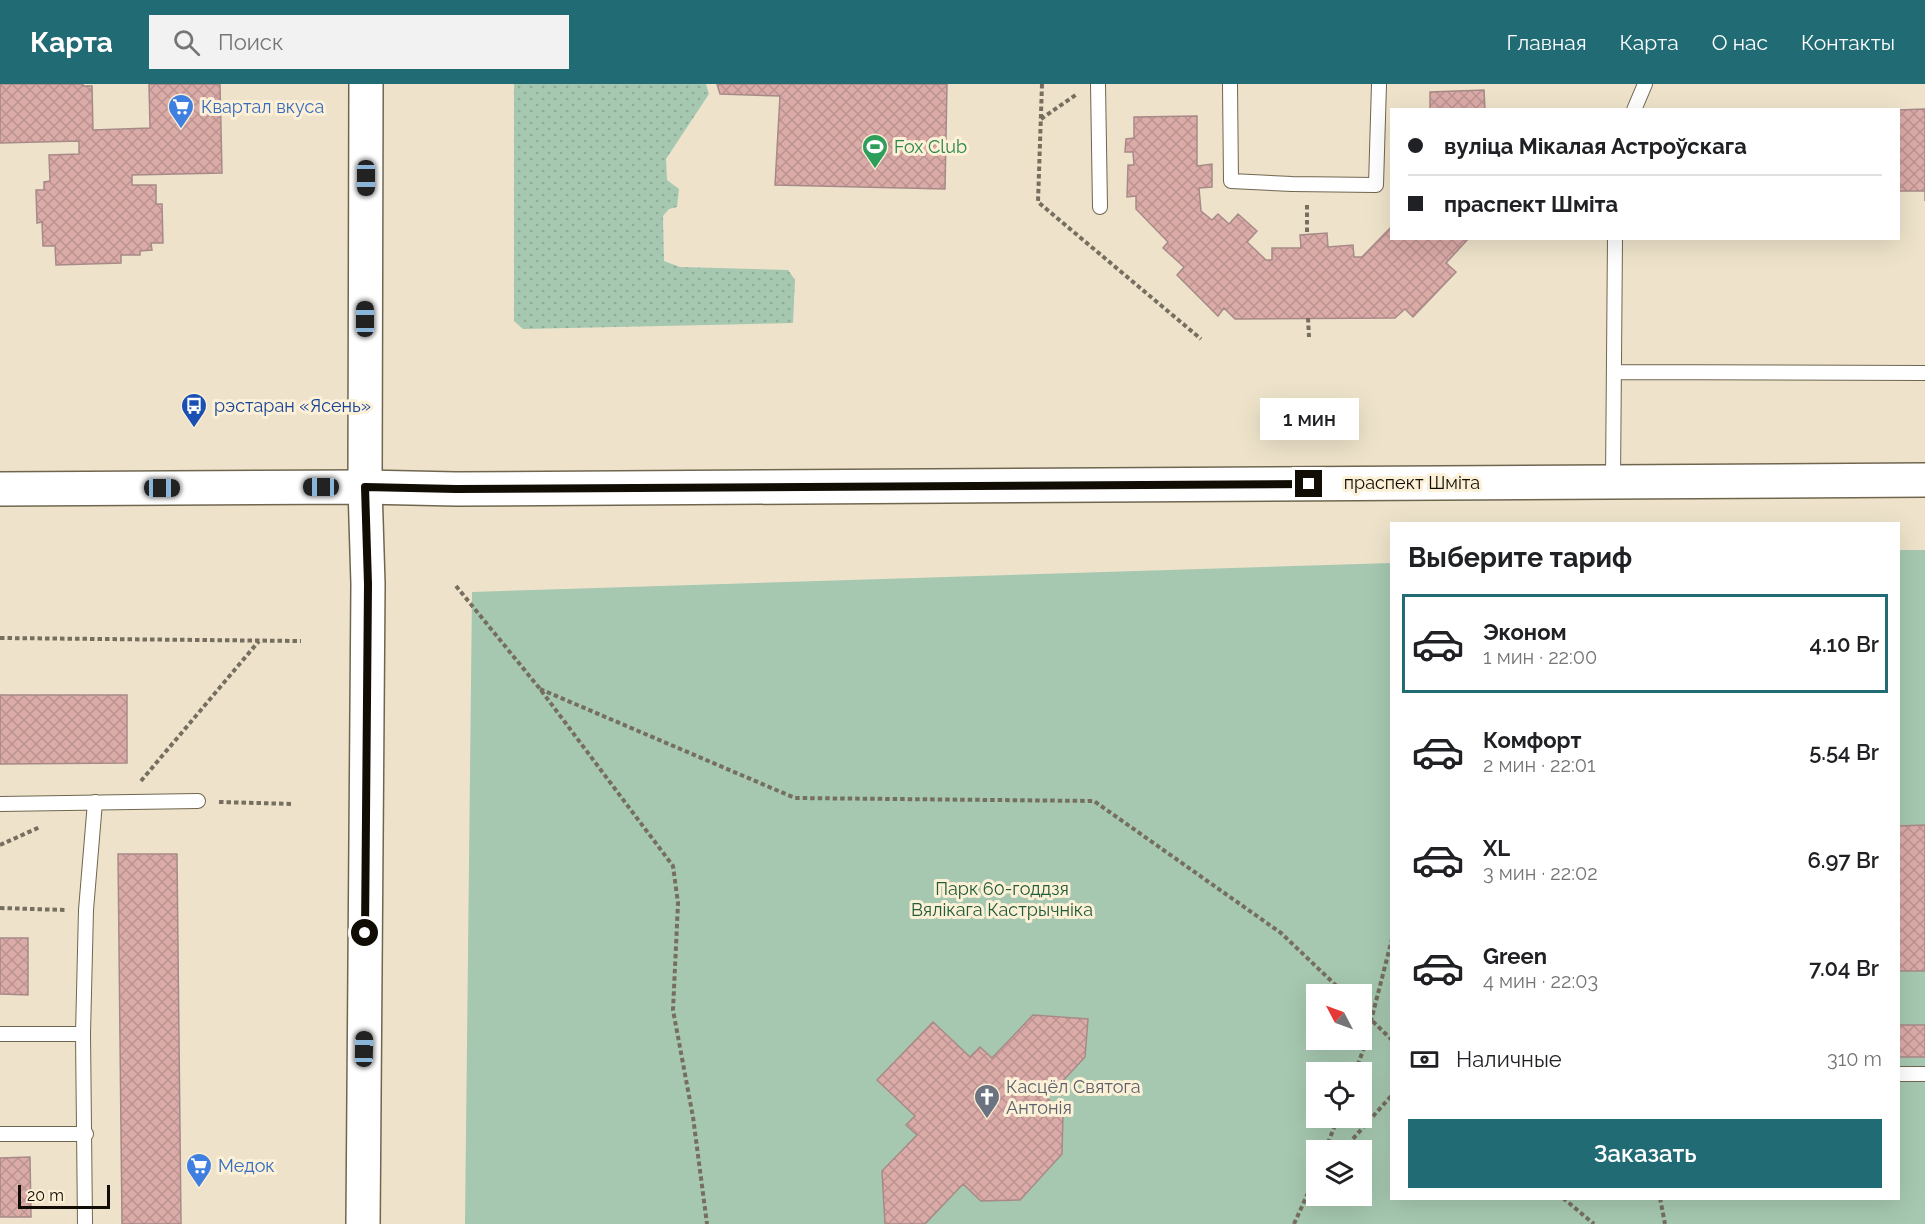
<!DOCTYPE html>
<html lang="ru">
<meta charset="utf-8">
<style>
body{margin:0;font-family:Raleway,sans-serif;background:#f2f2f2;color:#202124;height:100vh;display:flex;flex-direction:column;font-size:22px;white-space:nowrap}
*{box-sizing:border-box;margin:0}
p{font-size:20px;color:#757577}
.icon{flex:none;width:33px;height:33px;fill:none;stroke:currentColor;stroke-width:2;stroke-linecap:round;stroke-linejoin:round}
.map{position:relative;flex:1;overflow:hidden}
.details{position:absolute;left:1390px;top:438px;width:510px;height:678px;display:flex;flex-direction:column;background:#fff;border-radius:0px;box-shadow:0 6px 24px #0002}
.details>*{flex:none}
.guide{position:absolute;left:1390px;top:24px;width:510px;height:132px;border-radius:0px;box-shadow:0 6px 24px #0002;display:grid;align-content:center;height:132px;padding:0 18px;background:#fff}
.needle{width:39px;rotate:311deg}
.buttons{position:absolute;left:1306px;top:900px;display:grid;gap:12px}
.buttons a{display:grid;place-items:center;width:66px;height:66px;border-radius:0px;background:#fff;box-shadow:0 6px 24px #0002;font-size:30px}
.scale{position:absolute;left:18px;bottom:15px;width:92px;box-sizing:border-box;padding-left:6px;border:3px solid #110d05;border-top:0;font-size:16px;line-height:21px;white-space:nowrap;color:#110d05;-webkit-text-stroke:4px #fcf0d7;paint-order:stroke}
.end{position:absolute;width:27px;height:27px;margin:-14px;border:8px solid #110d05;background:#fff;box-shadow:0 0 0 3px #fff}
.from{border-radius:50%}
.bubble{position:absolute;height:42px;border-radius:0px;background:#fff;box-shadow:0 6px 24px #0002;font-size:20px;font-weight:600;line-height:42px;text-align:center}
.car{position:absolute;width:18px;height:36px;margin:-18px -9px;border-radius:8px;box-shadow:0 0 4px 2px #0007;background:linear-gradient(#222 24%,#8ab4d8 0 40%,#222 0 76%,#8ab4d8 0 86%,#222 0)}
.guide b{display:flex;align-items:center;gap:21px;height:57px;font-size:22px}
.guide b+b{border-top:2px solid #e0e0e0}
.guide i{width:15px;height:15px;background:#202124}
ul{padding:0;list-style:none}
li{display:flex;align-items:center;gap:18px;height:99px;margin:0 12px 9px;padding:0 6px;border:3px solid transparent;border-radius:0px}
li div{flex:1}
li b{display:block;font-size:22px}
li em{font-style:normal;font-weight:600}
li.on{border-color:#216b75}
li>.icon{width:54px;height:54px;stroke-width:1.5}
h2{padding:0 18px;font-size:27px;line-height:72px}
.pay{display:flex;align-items:center;gap:15px;height:66px;padding:0 18px;font-size:22px}
.pay p{margin-inline-start:auto}
.primary-button{display:flex;gap:12px;margin-top:auto;padding:12px 18px}
.primary-button a{flex:1;height:69px;border-radius:0px;background:#216b75;color:#fff;font-size:24px;font-weight:600;line-height:69px;text-align:center}
header{display:flex;align-items:center;gap:36px;box-sizing:border-box;height:84px;padding:0 30px;background:#216b75;color:#fff}
header strong{font-size:28px}
nav{display:flex;gap:33px;margin-inline-start:auto;font-size:21px}
.search{width:420px;height:54px;background:#f2f2f2;display:flex;align-items:center;gap:15px;box-sizing:border-box;padding:0 21px;border-radius:0px;color:#757577;font-size:22px}
.map>svg:first-child{display:block}
.grass{fill:url(#grass-dots)}
.park{fill:#a6c8b0;fill-rule:evenodd}
.building{fill:url(#building-cross-hatch);stroke:#a78a88;stroke-width:1.5}
.lines{fill:none;stroke-linecap:round;stroke-linejoin:round}
.lane-casing{stroke:#706650;stroke-width:16}
.secondary-casing{stroke:#706650;stroke-width:36}
.primary-casing{stroke:#706650;stroke-width:36}
.path{stroke:#766f5f;stroke-width:4;stroke-dasharray:4.5 3;stroke-linecap:butt}
.lane{stroke:#fff;stroke-width:14}
.secondary{stroke:#fff;stroke-width:33}
.primary{stroke:#fff;stroke-width:33}
.route{stroke:#110d05;stroke-width:8}
.labels{text-anchor:middle;stroke-width:6;stroke-linejoin:round;paint-order:stroke}
.shop-label{font-size:18px;fill:#366cbe;stroke:#fcf0d7;text-anchor:start}
.leisure-label{font-size:18px;fill:#27864d;stroke:#fcf0d7;text-anchor:start}
.transit-label{font-size:18px;fill:#164399;stroke:#fcf0d7;text-anchor:start}
.street-label{font-size:18px;fill:#110d05;stroke:#fcf0d7}
.park-label{font-size:18px;fill:#1f5c39;stroke:#fcf0d7}
.worship-label{font-size:18px;fill:#5b616d;stroke:#fcf0d7;text-anchor:start}
</style>
<header>
<strong>Карта</strong>
<div class="search"><svg class="icon" aria-label="search" viewBox="0 0 24 24"><circle cx="10" cy="10" r="6"/><path d="M15 15l6 6"/></svg>Поиск</div>
<nav><a>Главная</a><a>Карта</a><a>О нас</a><a>Контакты</a></nav>
</header>
<div class="map">
<svg width="1925" height="1140" viewBox="0 0 1925 1140">
<defs>
<pattern id="grass-dots" width="8" height="8" patternUnits="userSpaceOnUse" patternTransform="scale(1.5)"><rect width="8" height="8" fill="#a6c8b0"/><path d="M2 2h.1M6 6h.1" fill="none" stroke="#8eab96" stroke-width="1.8" stroke-linecap="round"/></pattern>
<pattern id="building-cross-hatch" width="8" height="8" patternUnits="userSpaceOnUse" patternTransform="scale(1.5)"><rect width="8" height="8" fill="#dbaba8"/><path d="M0 0l8 8M0 8l8-8" fill="none" stroke="#bb928f"/></pattern>
</defs>
<rect width="100%" height="100%" fill="#eee3ca"/>
<!-- grass -->
<path class="grass" d="M 514,0 L 706,0 L 709,10 L 666,75 L 667,96 L 679,105 L 677,123 L 669,125 L 663,132 L 664,177 L 680,183 L 788,186 L 795,196 L 793,239 L 523,245 L 514,237 Z"/>
<!-- park -->
<path class="park" d="M 1899,466 L 1925,466 L 1925,1140 L 465,1140 L 472,508 L 1392,479 L 1392,1114 L 1899,1114 ZM 1317,910 L 1362,910 L 1362,956 L 1317,956 ZM 1317,988 L 1362,988 L 1362,1034 L 1317,1034 ZM 1317,1066 L 1362,1066 L 1362,1112 L 1317,1112 Z"/>
<!-- building -->
<path class="building" d="M 0,0 L 83,0 L 83,2 L 92,2 L 93,46 L 150,44 L 149,0 L 220,0 L 222,89 L 132,91 L 132,101 L 156,101 L 156,120 L 162,120 L 163,159 L 151,159 L 152,166 L 140,167 L 140,171 L 121,171 L 121,179 L 56,181 L 55,162 L 43,162 L 42,138 L 37,139 L 36,106 L 44,106 L 44,98 L 50,97 L 49,71 L 79,70 L 79,57 L 0,59 Z
M 717,0 L 947,0 L 945,105 L 775,101 L 780,12 L 720,10 Z
M 1484,6 L 1485,26 L 1430,26 L 1430,8 Z
M 1925,25 L 1925,117 L 1925,107 L 1899,107 L 1899,26 Z
M 1197,32 L 1197,82 L 1212,80 L 1212,103 L 1199,104 L 1201,127 L 1212,136 L 1218,130 L 1229,140 L 1238,130 L 1257,147 L 1247,158 L 1266,176 L 1272,176 L 1272,164 L 1301,164 L 1300,151 L 1327,149 L 1328,163 L 1353,161 L 1354,173 L 1362,173 L 1392,142 L 1392,154 L 1469,154 L 1446,179 L 1456,188 L 1413,233 L 1405,225 L 1395,234 L 1235,235 L 1224,224 L 1218,232 L 1177,191 L 1184,183 L 1163,164 L 1168,158 L 1136,125 L 1136,112 L 1127,113 L 1128,81 L 1134,81 L 1133,68 L 1125,68 L 1126,55 L 1134,54 L 1134,33 Z
M 0,611 L 127,611 L 127,679 L 0,680 Z
M 1925,741 L 1925,887 L 1899,887 L 1899,742 Z
M 118,770 L 177,770 L 181,1140 L 122,1140 Z
M 0,854 L 28,854 L 28,911 L 0,910 Z
M 1033,931 L 1088,935 L 1085,973 L 1047,1014 L 1063,1029 L 1062,1070 L 1020,1116 L 981,1117 L 963,1100 L 925,1140 L 885,1140 L 882,1087 L 917,1051 L 906,1041 L 915,1032 L 877,996 L 933,938 L 970,973 L 980,963 L 992,974 Z
M 1899,941 L 1925,941 L 1925,973 L 1899,973 Z
M 30,1073 L 31,1133 L 0,1133 L 0,1074 Z"/>
<g class="lines">
<defs>
<path id="lane" d="M 1098,0 L 1100,123
M 1230,0 L 1231,97 L 1292,100 L 1376,101 L 1379,0
M 1634,26 L 1645,0
M 1615,288 L 1925,289
M 1613,397 L 1615,154
M 0,720 L 198,717
M 0,950 L 83,950
M 1899,990 L 1925,990
M 0,1050 L 86,1050
M 85,1140 L 83,950 L 86,826 L 95,718"/>
<path id="secondary" d="M 363,1140 L 368,500 L 365,403 L 366,0"/>
<path id="primary" d="M 0,405 L 365,403 L 456,405 L 1925,396"/>
</defs>
<!-- lane casing -->
<use href="#lane" class="lane-casing"/>
<!-- secondary casing -->
<use href="#secondary" class="secondary-casing"/>
<!-- primary casing -->
<use href="#primary" class="primary-casing"/>
<!-- path -->
<path class="path" d="M 1042,0 L 1038,118 L 1201,255
M 1041,35 L 1077,10
M 1307,121 L 1307,150
M 1308,234 L 1309,253
M 456,502 L 540,605 L 673,782 L 678,819 L 673,926 L 693,1033 L 707,1140
M 0,554 L 301,557
M 540,605 L 795,714 L 1094,717 L 1281,849 L 1345,910
M 141,697 L 259,557
M 219,718 L 294,720
M 0,761 L 40,743
M 0,824 L 65,826
M 1362,927 L 1392,956
M 1355,988 L 1364,964 L 1392,855
M 1325,1066 L 1338,1034
M 1343,1066 L 1392,1011
M 1563,1114 L 1594,1140
M 1660,1114 L 1665,1140
M 1294,1140 L 1317,1089"/>
<!-- lane -->
<use href="#lane" class="lane"/>
<!-- secondary -->
<use href="#secondary" class="secondary"/>
<!-- primary -->
<use href="#primary" class="primary"/>
</g>
<g class="lines">
<!-- route -->
<path class="route" d="M 365,849 L 368,500 L 365,403 L 456,405 L 1309,400"/>
</g>
<!-- icons -->
<defs>
<symbol id="supermarket-pin" viewBox="-11 -11 22 30"><path d="M0 17L-7.5 6A9.5 9.5 0 1 1 7.5 6Z" fill="#3f7fe0" stroke="#fcf0d7"/><path d="M-6-5.5h2.5l.6 2H6L4.5 2H-2.5L-4.4-4H-6ZM-1.5 3.2a1.3 1.3 0 1 0 .1 0ZM3 3.2a1.3 1.3 0 1 0 .1 0Z" fill="#fff"/></symbol>
<symbol id="stadium-pin" viewBox="-11 -11 22 30"><path d="M0 17L-7.5 6A9.5 9.5 0 1 1 7.5 6Z" fill="#2e9e5b" stroke="#fcf0d7"/><path d="M0-5a6.5 5 0 1 0 0 10a6.5 5 0 1 0 0-10ZM-3.5-1.8h7v3.6h-7Z" fill="#fff"/></symbol>
<symbol id="bus-pin" viewBox="-11 -11 22 30"><path d="M0 17L-7.5 6A9.5 9.5 0 1 1 7.5 6Z" fill="#1a4fb4" stroke="#fcf0d7"/><path d="M-5-6H5V4H4V6H2V4H-2V6H-4V4H-5ZM-3.5-4V0h7V-4ZM-3.5 1.2v1.5H-2V1.2ZM2 1.2v1.5H3.5V1.2Z" fill="#fff"/></symbol>
<symbol id="church-pin" viewBox="-11 -11 22 30"><path d="M0 17L-7.5 6A9.5 9.5 0 1 1 7.5 6Z" fill="#6b7280" stroke="#fcf0d7"/><path d="M-1.2-6h2.4v3.5h3.3v2.4h-3.3V6h-2.4V-.1h-3.3v-2.4h3.3Z" fill="#fff"/></symbol>
</defs>
<g fill-rule="evenodd">
<use href="#supermarket-pin" x="166" y="8" width="30" height="40"/>
<use href="#stadium-pin" x="860" y="48" width="30" height="40"/>
<use href="#bus-pin" x="179" y="307" width="30" height="40"/>
<use href="#church-pin" x="972" y="998" width="30" height="40"/>
<use href="#supermarket-pin" x="184" y="1067" width="30" height="40"/>
</g>
<g class="labels">
<!-- shop labels -->
<g class="shop-label">
<text x="201" y="29">Квартал вкуса</text>
<text x="218" y="1088">Медок</text>
</g>
<!-- leisure labels -->
<g class="leisure-label">
<text x="894" y="69">Fox Club</text>
</g>
<!-- transit labels -->
<g class="transit-label">
<text x="214" y="328">рэстаран «Ясень»</text>
</g>
<!-- street labels -->
<g class="street-label">
<text x="1412" y="405">праспект Шміта</text>
</g>
<!-- park labels -->
<g class="park-label">
<text x="1002" y="811">Парк 60-годдзя<tspan x="1002" dy="21">Вялікага Кастрычніка</tspan></text>
</g>
<!-- worship labels -->
<g class="worship-label">
<text x="1006" y="1009">Касцёл Святога<tspan x="1006" dy="21">Антонія</tspan></text>
</g>
</g>
</svg>
<div class="buttons">
<a><svg class="needle" viewBox="-14 -14 28 28"><path d="M0-13l5 13h-10z" fill="#e53935"/><path d="M0 13l5-13h-10z" fill="#757577"/></svg></a>
<a><svg class="icon" aria-label="locate" viewBox="0 0 24 24"><circle cx="12" cy="12" r="6"/><path d="M12 2v4M12 18v4M2 12h4M18 12h4"/></svg></a>
<a><svg class="icon" aria-label="layers" viewBox="0 0 24 24"><path d="M12 4l9 5-9 5-9-5zM3 14l9 5 9-5"/></svg></a>
</div>
<div class="scale">20 m</div>
<i class="end from" style="left:365px;top:849px"></i>
<i class="end" style="left:1309px;top:400px"></i>
<div class="bubble" style="left:1260px;top:314px;width:99px">1 мин</div>
<i class="car" style="left:366px;top:94px;rotate:180deg"></i>
<i class="car" style="left:365px;top:235px;rotate:0deg"></i>
<i class="car" style="left:321px;top:403px;rotate:270deg"></i>
<i class="car" style="left:162px;top:404px;rotate:90deg"></i>
<i class="car" style="left:364px;top:965px;rotate:1deg"></i>
<div class="guide">
<b><i class="from"></i>вуліца Мікалая Астроўскага</b>
<b><i></i>праспект Шміта</b>
</div>
<section class="details">
<h2>Выберите тариф</h2>
<ul>
<li class="on"><svg class="icon" aria-label="car" viewBox="0 0 24 24"><path d="M5 17H2v-5l4-1 3-4h7l3 4 3 1v5h-3M9 17h6M6 11h13"/><circle cx="7" cy="17" r="2"/><circle cx="17" cy="17" r="2"/></svg><div><b>Эконом</b><p>1 мин · 22:00</p></div><em>4.10 Br</em></li>
<li><svg class="icon" aria-label="car" viewBox="0 0 24 24"><path d="M5 17H2v-5l4-1 3-4h7l3 4 3 1v5h-3M9 17h6M6 11h13"/><circle cx="7" cy="17" r="2"/><circle cx="17" cy="17" r="2"/></svg><div><b>Комфорт</b><p>2 мин · 22:01</p></div><em>5.54 Br</em></li>
<li><svg class="icon" aria-label="car" viewBox="0 0 24 24"><path d="M5 17H2v-5l4-1 3-4h7l3 4 3 1v5h-3M9 17h6M6 11h13"/><circle cx="7" cy="17" r="2"/><circle cx="17" cy="17" r="2"/></svg><div><b>XL</b><p>3 мин · 22:02</p></div><em>6.97 Br</em></li>
<li><svg class="icon" aria-label="car" viewBox="0 0 24 24"><path d="M5 17H2v-5l4-1 3-4h7l3 4 3 1v5h-3M9 17h6M6 11h13"/><circle cx="7" cy="17" r="2"/><circle cx="17" cy="17" r="2"/></svg><div><b>Green</b><p>4 мин · 22:03</p></div><em>7.04 Br</em></li>
</ul>
<div class="pay"><svg class="icon" aria-label="cash" viewBox="0 0 24 24"><path d="M3 7h18v10H3z"/><circle cx="12" cy="12" r="2"/></svg>Наличные<p>310 m</p></div>
<div class="primary-button"><a>Заказать</a></div>
</section>
</div>
